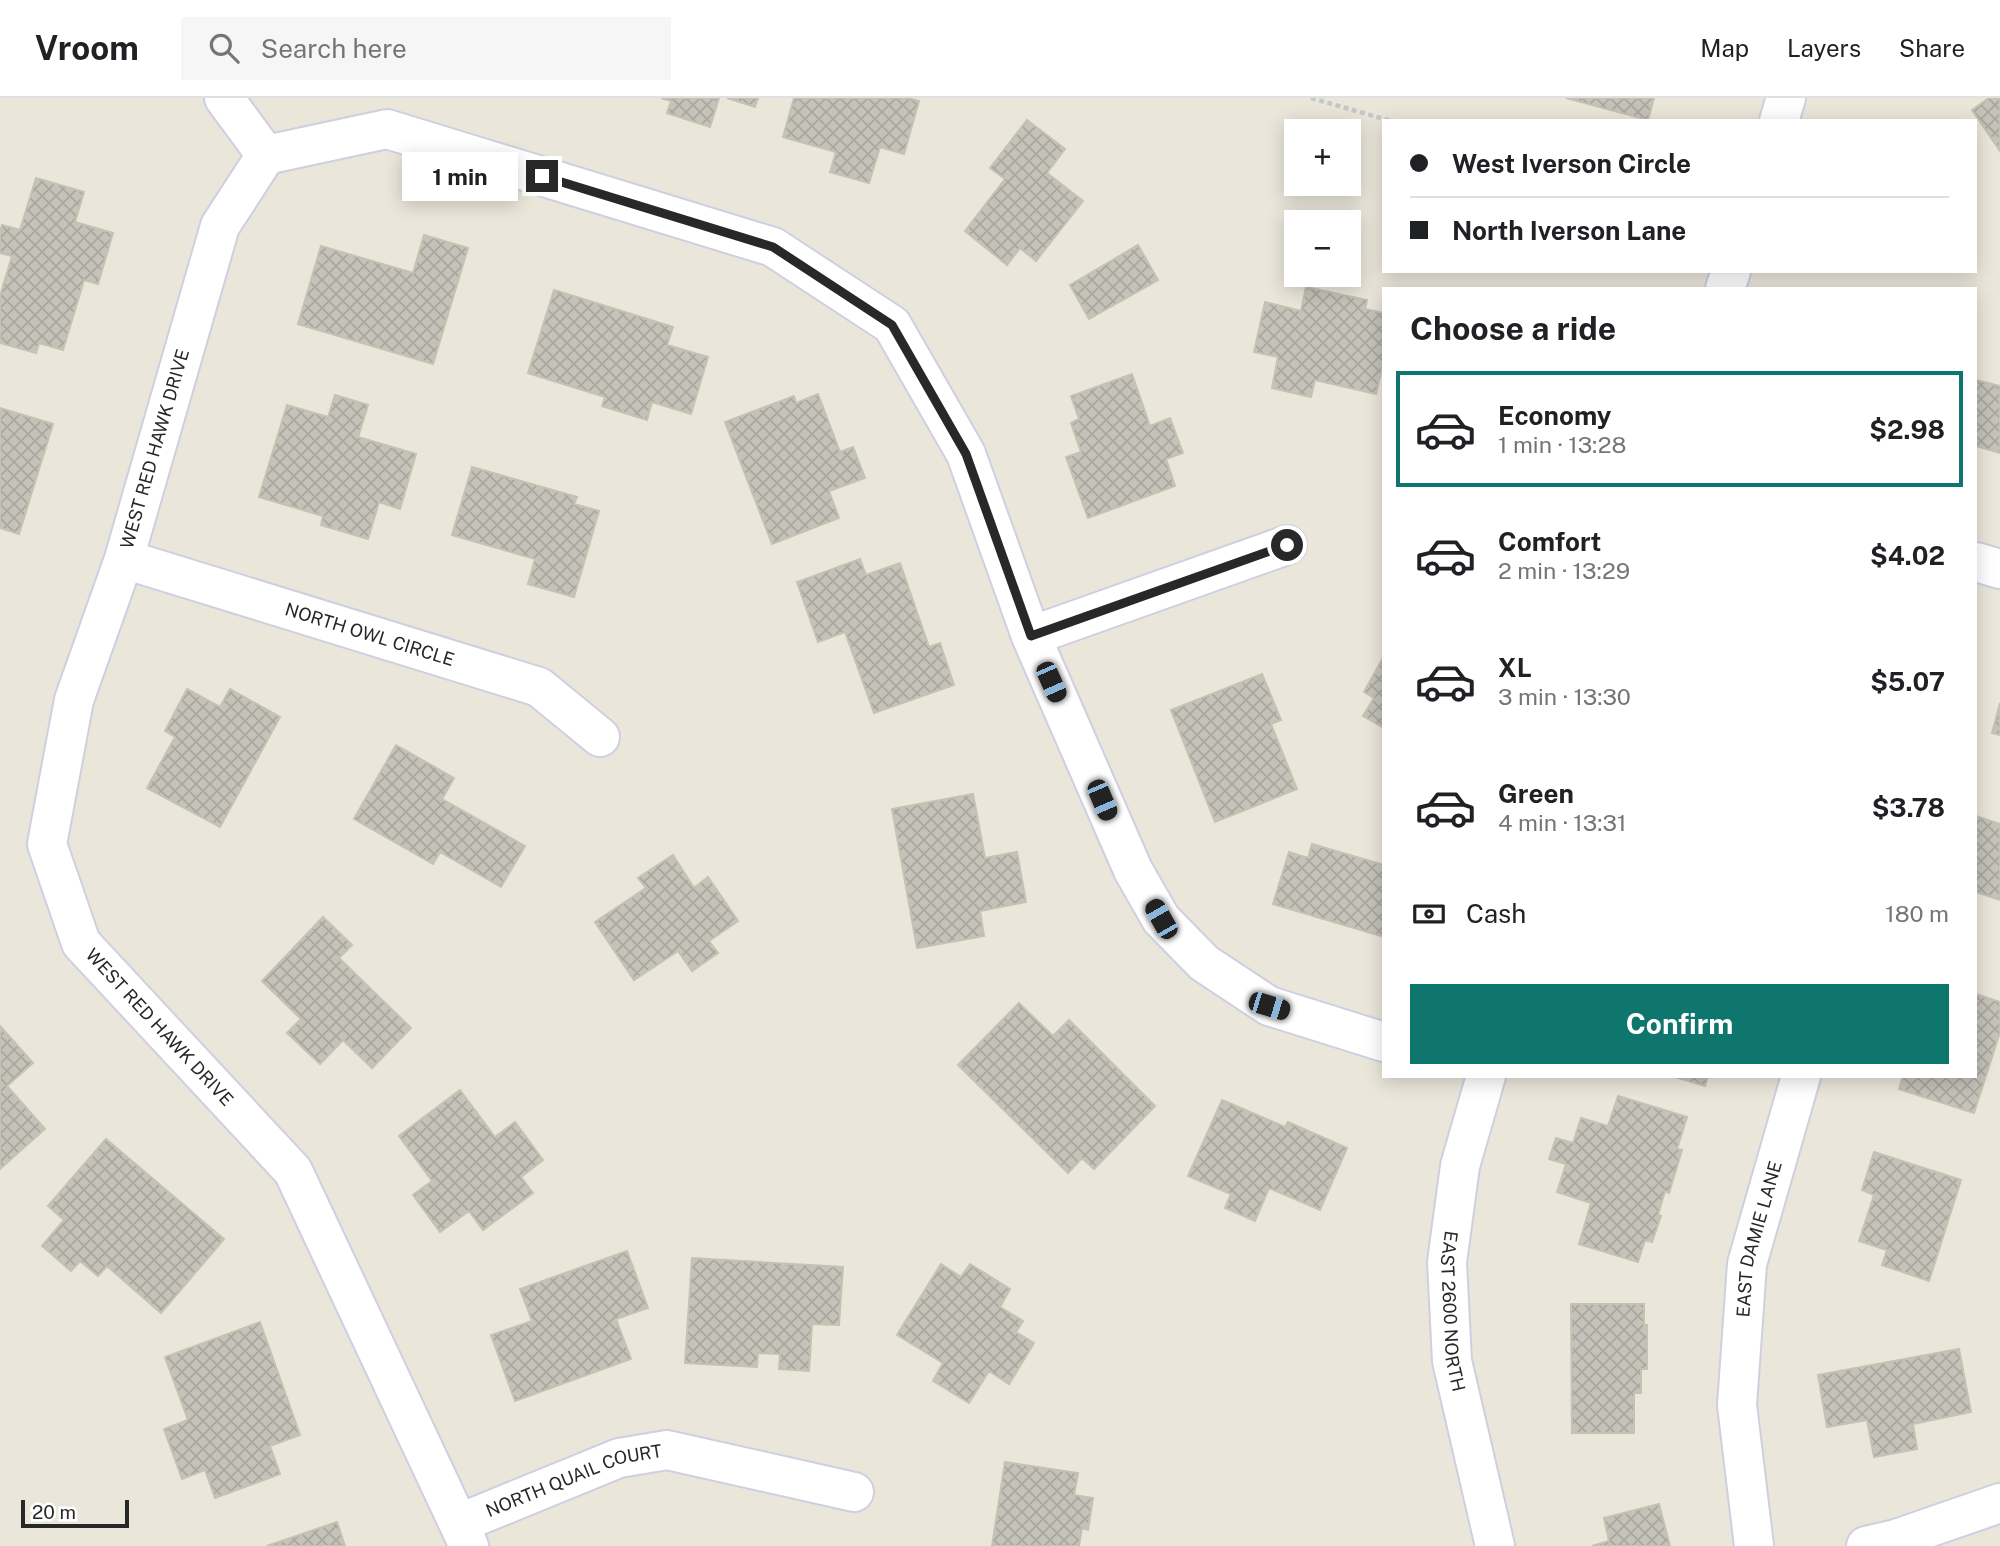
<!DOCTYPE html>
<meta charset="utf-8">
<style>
body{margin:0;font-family:"Public Sans",sans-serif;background:#f6f6f6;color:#202124;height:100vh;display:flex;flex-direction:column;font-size:26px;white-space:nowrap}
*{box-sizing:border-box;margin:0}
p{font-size:23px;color:#757577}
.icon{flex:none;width:38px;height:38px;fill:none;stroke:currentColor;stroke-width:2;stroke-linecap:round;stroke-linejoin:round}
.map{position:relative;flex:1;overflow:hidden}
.side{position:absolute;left:1382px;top:189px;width:595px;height:791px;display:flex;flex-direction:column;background:#fff;border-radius:0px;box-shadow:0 4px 18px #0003}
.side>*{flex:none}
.guide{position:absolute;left:1382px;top:21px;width:595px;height:154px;border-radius:0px;box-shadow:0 4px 18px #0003;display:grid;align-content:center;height:154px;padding:0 28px;background:#fff}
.fabs{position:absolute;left:1284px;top:21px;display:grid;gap:14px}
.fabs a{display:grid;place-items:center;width:77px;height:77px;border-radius:0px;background:#fff;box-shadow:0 4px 18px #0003;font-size:35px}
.scale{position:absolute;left:21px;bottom:18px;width:108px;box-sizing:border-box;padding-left:7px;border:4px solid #282828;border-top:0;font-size:19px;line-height:24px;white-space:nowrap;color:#282828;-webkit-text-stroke:5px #fff;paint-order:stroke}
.end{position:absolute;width:32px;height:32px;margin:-16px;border:9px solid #282828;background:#fff;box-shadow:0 0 0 4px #fff}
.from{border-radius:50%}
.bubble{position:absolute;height:49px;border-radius:0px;background:#fff;box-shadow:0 4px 18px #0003;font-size:23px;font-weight:700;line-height:49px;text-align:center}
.car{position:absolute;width:21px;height:42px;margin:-21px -10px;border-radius:9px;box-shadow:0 0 5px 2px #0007;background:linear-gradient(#222 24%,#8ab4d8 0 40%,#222 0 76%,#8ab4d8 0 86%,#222 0)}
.guide b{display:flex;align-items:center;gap:24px;height:66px;font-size:26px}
.guide b+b{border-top:2px solid #e0e0e0}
.guide i{width:18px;height:18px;background:#202124}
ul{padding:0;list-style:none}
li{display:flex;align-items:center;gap:21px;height:116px;margin:0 14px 10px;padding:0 14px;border:4px solid transparent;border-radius:0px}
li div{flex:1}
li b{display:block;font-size:26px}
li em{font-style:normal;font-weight:700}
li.current{border-color:#0f766e}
li>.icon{width:63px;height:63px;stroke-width:1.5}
h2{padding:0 28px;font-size:32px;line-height:84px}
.pay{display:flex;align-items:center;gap:18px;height:77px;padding:0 28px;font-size:26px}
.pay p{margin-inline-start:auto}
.primary-button{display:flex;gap:14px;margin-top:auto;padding:14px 28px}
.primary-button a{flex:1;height:80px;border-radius:0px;background:#0f766e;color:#fff;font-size:28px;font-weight:700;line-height:80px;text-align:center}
header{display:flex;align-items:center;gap:42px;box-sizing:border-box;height:98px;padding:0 35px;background:#fff;border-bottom:2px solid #e0e0e0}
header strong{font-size:33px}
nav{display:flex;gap:38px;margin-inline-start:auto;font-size:24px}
.search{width:490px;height:63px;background:#f6f6f6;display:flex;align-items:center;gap:18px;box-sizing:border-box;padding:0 24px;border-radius:0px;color:#757577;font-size:26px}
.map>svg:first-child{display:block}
.building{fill:url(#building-cross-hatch);stroke:#c5c2b4;stroke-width:2}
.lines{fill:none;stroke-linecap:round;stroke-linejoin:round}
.minor-casing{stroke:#cfcfe1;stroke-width:42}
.path{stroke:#c7c7c7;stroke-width:4.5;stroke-dasharray:5 3.5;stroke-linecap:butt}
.minor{stroke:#fff;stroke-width:38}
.route{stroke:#282828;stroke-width:9}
.labels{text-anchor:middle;stroke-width:7;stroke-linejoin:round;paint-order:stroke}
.street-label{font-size:18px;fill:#282828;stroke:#fff}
</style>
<header>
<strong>Vroom</strong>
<div class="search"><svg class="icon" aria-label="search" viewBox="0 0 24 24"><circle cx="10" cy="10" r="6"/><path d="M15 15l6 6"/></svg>Search here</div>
<nav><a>Map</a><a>Layers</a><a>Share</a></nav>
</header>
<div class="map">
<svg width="2000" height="1448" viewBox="0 0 2000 1448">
<defs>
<pattern id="building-cross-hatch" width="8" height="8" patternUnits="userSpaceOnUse" patternTransform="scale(1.75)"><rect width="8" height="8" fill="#c5c3b9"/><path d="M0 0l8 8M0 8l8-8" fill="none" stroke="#a9a89f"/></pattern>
</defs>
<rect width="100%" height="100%" fill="#eae6da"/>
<!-- building -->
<path class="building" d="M 661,0 L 719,0 L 710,29 L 667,15 L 671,3 Z
M 727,0 L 758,0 L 755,9 Z
M 794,0 L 908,0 L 919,3 L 904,56 L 880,49 L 869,85 L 830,74 L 836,54 L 783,39 Z
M 1566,0 L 1654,0 L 1648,22 Z
M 1989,0 L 2000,0 L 2000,53 L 1972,12 Z
M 1027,22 L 1065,51 L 1047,75 L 1083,103 L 1036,163 L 1020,150 L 1007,167 L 965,133 L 1005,81 L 990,70 Z
M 36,80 L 84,94 L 75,124 L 113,135 L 98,186 L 84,182 L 63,252 L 39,245 L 36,255 L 0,245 L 0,198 L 12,158 L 0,155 L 0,134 L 2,127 L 20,132 Z
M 424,137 L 468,150 L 433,266 L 298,226 L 321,148 L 413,175 Z
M 1138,147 L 1158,182 L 1089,221 L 1070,187 Z
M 1306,189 L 1367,202 L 1365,211 L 1384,215 L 1384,261 L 1376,296 L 1315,282 L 1311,299 L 1272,290 L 1278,259 L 1254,254 L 1265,204 L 1301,213 Z
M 554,192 L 673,229 L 667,247 L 708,259 L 691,316 L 652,304 L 647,322 L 602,308 L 605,299 L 528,275 Z
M 1132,276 L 1150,328 L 1170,320 L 1183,355 L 1166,361 L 1175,388 L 1088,420 L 1066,359 L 1081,354 L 1071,325 L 1079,321 L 1071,298 Z
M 1976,282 L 2000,288 L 2000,355 L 1976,348 Z
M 818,296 L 840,354 L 853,349 L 865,380 L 829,393 L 839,420 L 772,446 L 725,324 L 794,298 L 796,305 Z
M 335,297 L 368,307 L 358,339 L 416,356 L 400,411 L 379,404 L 368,441 L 321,427 L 323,418 L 259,399 L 287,307 L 328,319 Z
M 0,310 L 53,326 L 19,436 L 0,430 Z
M 472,369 L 577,399 L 574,406 L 599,413 L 574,499 L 528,486 L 535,461 L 452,437 Z
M 860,461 L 866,477 L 900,465 L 929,549 L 940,545 L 954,587 L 874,615 L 845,534 L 818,544 L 797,484 Z
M 1384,558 L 1384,630 L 1363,618 L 1374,600 L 1364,594 Z
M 1262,576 L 1281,622 L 1271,626 L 1297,691 L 1215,724 L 1171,612 Z
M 187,591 L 220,609 L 230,591 L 280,619 L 220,729 L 147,690 L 175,639 L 165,633 Z
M 2000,605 L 2000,637 L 1992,635 Z
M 396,647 L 454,680 L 442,701 L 525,748 L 501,789 L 440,754 L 433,766 L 354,721 Z
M 973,696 L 985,760 L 1017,754 L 1026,804 L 980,813 L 984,838 L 917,850 L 892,711 Z
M 1976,718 L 2000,726 L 2000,802 L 1976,794 Z
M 1312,746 L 1384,767 L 1384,839 L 1273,806 L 1289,754 L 1308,760 Z
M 673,757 L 694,790 L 708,779 L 738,823 L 709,843 L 718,855 L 692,873 L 678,853 L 634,882 L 595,824 L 646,790 L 638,780 Z
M 323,819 L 352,847 L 339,860 L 411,930 L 372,970 L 343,942 L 320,966 L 287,935 L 301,921 L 262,883 Z
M 1976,896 L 2000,904 L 2000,934 L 1974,1015 L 1899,991 L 1903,978 L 1976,978 Z
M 1019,905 L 1053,938 L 1069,922 L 1155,1008 L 1094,1071 L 1082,1060 L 1068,1075 L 958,967 Z
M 0,928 L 33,965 L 7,988 L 45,1031 L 0,1071 Z
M 1672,978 L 1708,978 L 1705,988 Z
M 460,992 L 495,1039 L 515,1024 L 543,1062 L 521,1079 L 533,1095 L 483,1132 L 469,1113 L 440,1134 L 413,1097 L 432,1083 L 399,1038 Z
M 1618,998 L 1687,1019 L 1677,1051 L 1682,1052 L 1669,1095 L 1665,1093 L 1658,1117 L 1661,1118 L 1652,1144 L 1645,1142 L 1638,1164 L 1579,1146 L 1591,1105 L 1557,1094 L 1566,1066 L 1549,1061 L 1556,1040 L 1573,1045 L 1581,1020 L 1608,1028 Z
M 1222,1002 L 1285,1029 L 1288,1024 L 1347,1050 L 1320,1112 L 1269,1090 L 1255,1123 L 1225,1110 L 1231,1096 L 1188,1078 Z
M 106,1041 L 224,1141 L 161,1215 L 107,1168 L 98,1178 L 80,1163 L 71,1173 L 42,1148 L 64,1122 L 48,1108 Z
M 1874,1054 L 1961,1082 L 1929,1183 L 1882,1167 L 1887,1152 L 1859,1143 L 1874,1097 L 1862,1092 Z
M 627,1153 L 648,1210 L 616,1221 L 631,1261 L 515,1303 L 491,1237 L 532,1223 L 520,1191 Z
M 692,1160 L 843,1169 L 839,1227 L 812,1226 L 809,1273 L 779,1271 L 780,1256 L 758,1255 L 757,1269 L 685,1265 Z
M 941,1166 L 961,1179 L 970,1166 L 1010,1191 L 1000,1209 L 1023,1223 L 1016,1234 L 1034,1245 L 1009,1286 L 989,1273 L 969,1305 L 933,1283 L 943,1265 L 897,1237 Z
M 1571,1206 L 1644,1206 L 1644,1227 L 1647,1227 L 1647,1271 L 1641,1271 L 1641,1295 L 1634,1295 L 1634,1335 L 1572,1335 Z
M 260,1224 L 300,1337 L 270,1348 L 280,1376 L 215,1400 L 205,1372 L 182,1381 L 164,1331 L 188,1322 L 165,1259 Z
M 1959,1251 L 1971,1314 L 1913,1326 L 1917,1351 L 1874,1359 L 1867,1322 L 1827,1329 L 1818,1277 Z
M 1005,1364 L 1078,1375 L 1074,1397 L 1093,1400 L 1088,1432 L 1082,1430 L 1079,1448 L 992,1448 Z
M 1659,1406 L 1670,1448 L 1592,1448 L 1609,1443 L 1604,1420 Z
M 337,1424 L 345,1448 L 267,1448 Z"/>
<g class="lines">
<defs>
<g id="minor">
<path d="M 224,0 L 266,57"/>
<path d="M 1779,23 L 1786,0"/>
<path d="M 266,57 L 387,31 L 773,149 L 892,227 L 966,356 L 1031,538 L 1133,772 L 1161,821 L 1204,865 L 1269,908 L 1384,944"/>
<path id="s1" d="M 266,57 L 220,128 L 124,461 L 74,602 L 47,746 L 81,845 L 293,1073 L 469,1448"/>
<path d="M 1725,191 L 1731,173"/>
<path id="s2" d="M 124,461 L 539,589 L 600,639"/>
<path d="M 1976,464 L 2000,471"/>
<path d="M 1031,538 L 1287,447"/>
<path id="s3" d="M 1486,978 L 1460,1068 L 1447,1164 L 1452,1263 L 1495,1448"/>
<path id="s4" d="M 460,1425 L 619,1360 L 667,1352 L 854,1394"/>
<path id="s5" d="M 1754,1448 L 1737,1307 L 1747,1166 L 1801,978"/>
<path d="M 1866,1448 L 1896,1441 L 2000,1405"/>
</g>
</defs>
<!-- minor casing -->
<use href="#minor" class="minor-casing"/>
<!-- path -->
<path class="path" d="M 1311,0 L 1391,23"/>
<!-- minor -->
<use href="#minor" class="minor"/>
</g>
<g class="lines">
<!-- route -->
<path class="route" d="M 542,78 L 773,149 L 892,227 L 966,356 L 1031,538 L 1287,447"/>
</g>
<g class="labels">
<!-- street labels -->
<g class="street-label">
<text transform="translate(155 351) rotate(-74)" y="6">WEST RED HAWK DRIVE</text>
<text dy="6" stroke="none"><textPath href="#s2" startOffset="257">NORTH OWL CIRCLE</textPath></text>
<text dy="6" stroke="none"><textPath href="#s1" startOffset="947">WEST RED HAWK DRIVE</textPath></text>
<text dy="6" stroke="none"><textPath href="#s5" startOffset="310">EAST DAMIE LANE</textPath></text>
<text dy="6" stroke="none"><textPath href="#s3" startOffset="240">EAST 2600 NORTH</textPath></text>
<text dy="6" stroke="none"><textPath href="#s4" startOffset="122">NORTH QUAIL COURT</textPath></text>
</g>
</g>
</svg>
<div class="fabs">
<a>+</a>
<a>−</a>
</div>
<div class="scale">20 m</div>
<i class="end from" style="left:1287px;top:447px"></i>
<i class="end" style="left:542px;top:78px"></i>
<div class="bubble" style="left:402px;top:54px;width:116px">1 min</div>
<i class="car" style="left:1051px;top:584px;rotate:156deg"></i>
<i class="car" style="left:1102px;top:702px;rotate:157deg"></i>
<i class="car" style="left:1161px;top:821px;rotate:330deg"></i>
<i class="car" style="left:1269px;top:908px;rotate:107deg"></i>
<div class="guide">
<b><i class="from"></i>West Iverson Circle</b>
<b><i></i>North Iverson Lane</b>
</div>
<section class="side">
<h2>Choose a ride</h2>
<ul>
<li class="current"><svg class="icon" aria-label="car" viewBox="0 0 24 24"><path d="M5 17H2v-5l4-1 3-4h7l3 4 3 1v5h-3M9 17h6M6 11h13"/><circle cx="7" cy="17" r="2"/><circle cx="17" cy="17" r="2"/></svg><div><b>Economy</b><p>1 min · 13:28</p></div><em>$2.98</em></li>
<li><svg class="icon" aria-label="car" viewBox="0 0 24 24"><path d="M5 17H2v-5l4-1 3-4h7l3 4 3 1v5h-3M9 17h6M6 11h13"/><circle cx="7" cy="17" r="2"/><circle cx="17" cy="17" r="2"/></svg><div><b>Comfort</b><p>2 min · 13:29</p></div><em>$4.02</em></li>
<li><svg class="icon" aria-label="car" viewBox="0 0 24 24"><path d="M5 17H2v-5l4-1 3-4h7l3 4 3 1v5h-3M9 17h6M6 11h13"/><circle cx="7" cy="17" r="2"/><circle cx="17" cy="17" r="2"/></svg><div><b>XL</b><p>3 min · 13:30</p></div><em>$5.07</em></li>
<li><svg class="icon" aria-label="car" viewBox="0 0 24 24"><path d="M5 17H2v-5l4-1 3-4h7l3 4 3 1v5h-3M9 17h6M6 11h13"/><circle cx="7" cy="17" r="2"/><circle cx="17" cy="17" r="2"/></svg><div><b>Green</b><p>4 min · 13:31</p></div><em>$3.78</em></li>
</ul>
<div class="pay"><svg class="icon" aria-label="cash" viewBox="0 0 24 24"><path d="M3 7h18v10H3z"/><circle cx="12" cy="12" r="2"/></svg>Cash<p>180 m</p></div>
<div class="primary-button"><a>Confirm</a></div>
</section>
</div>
